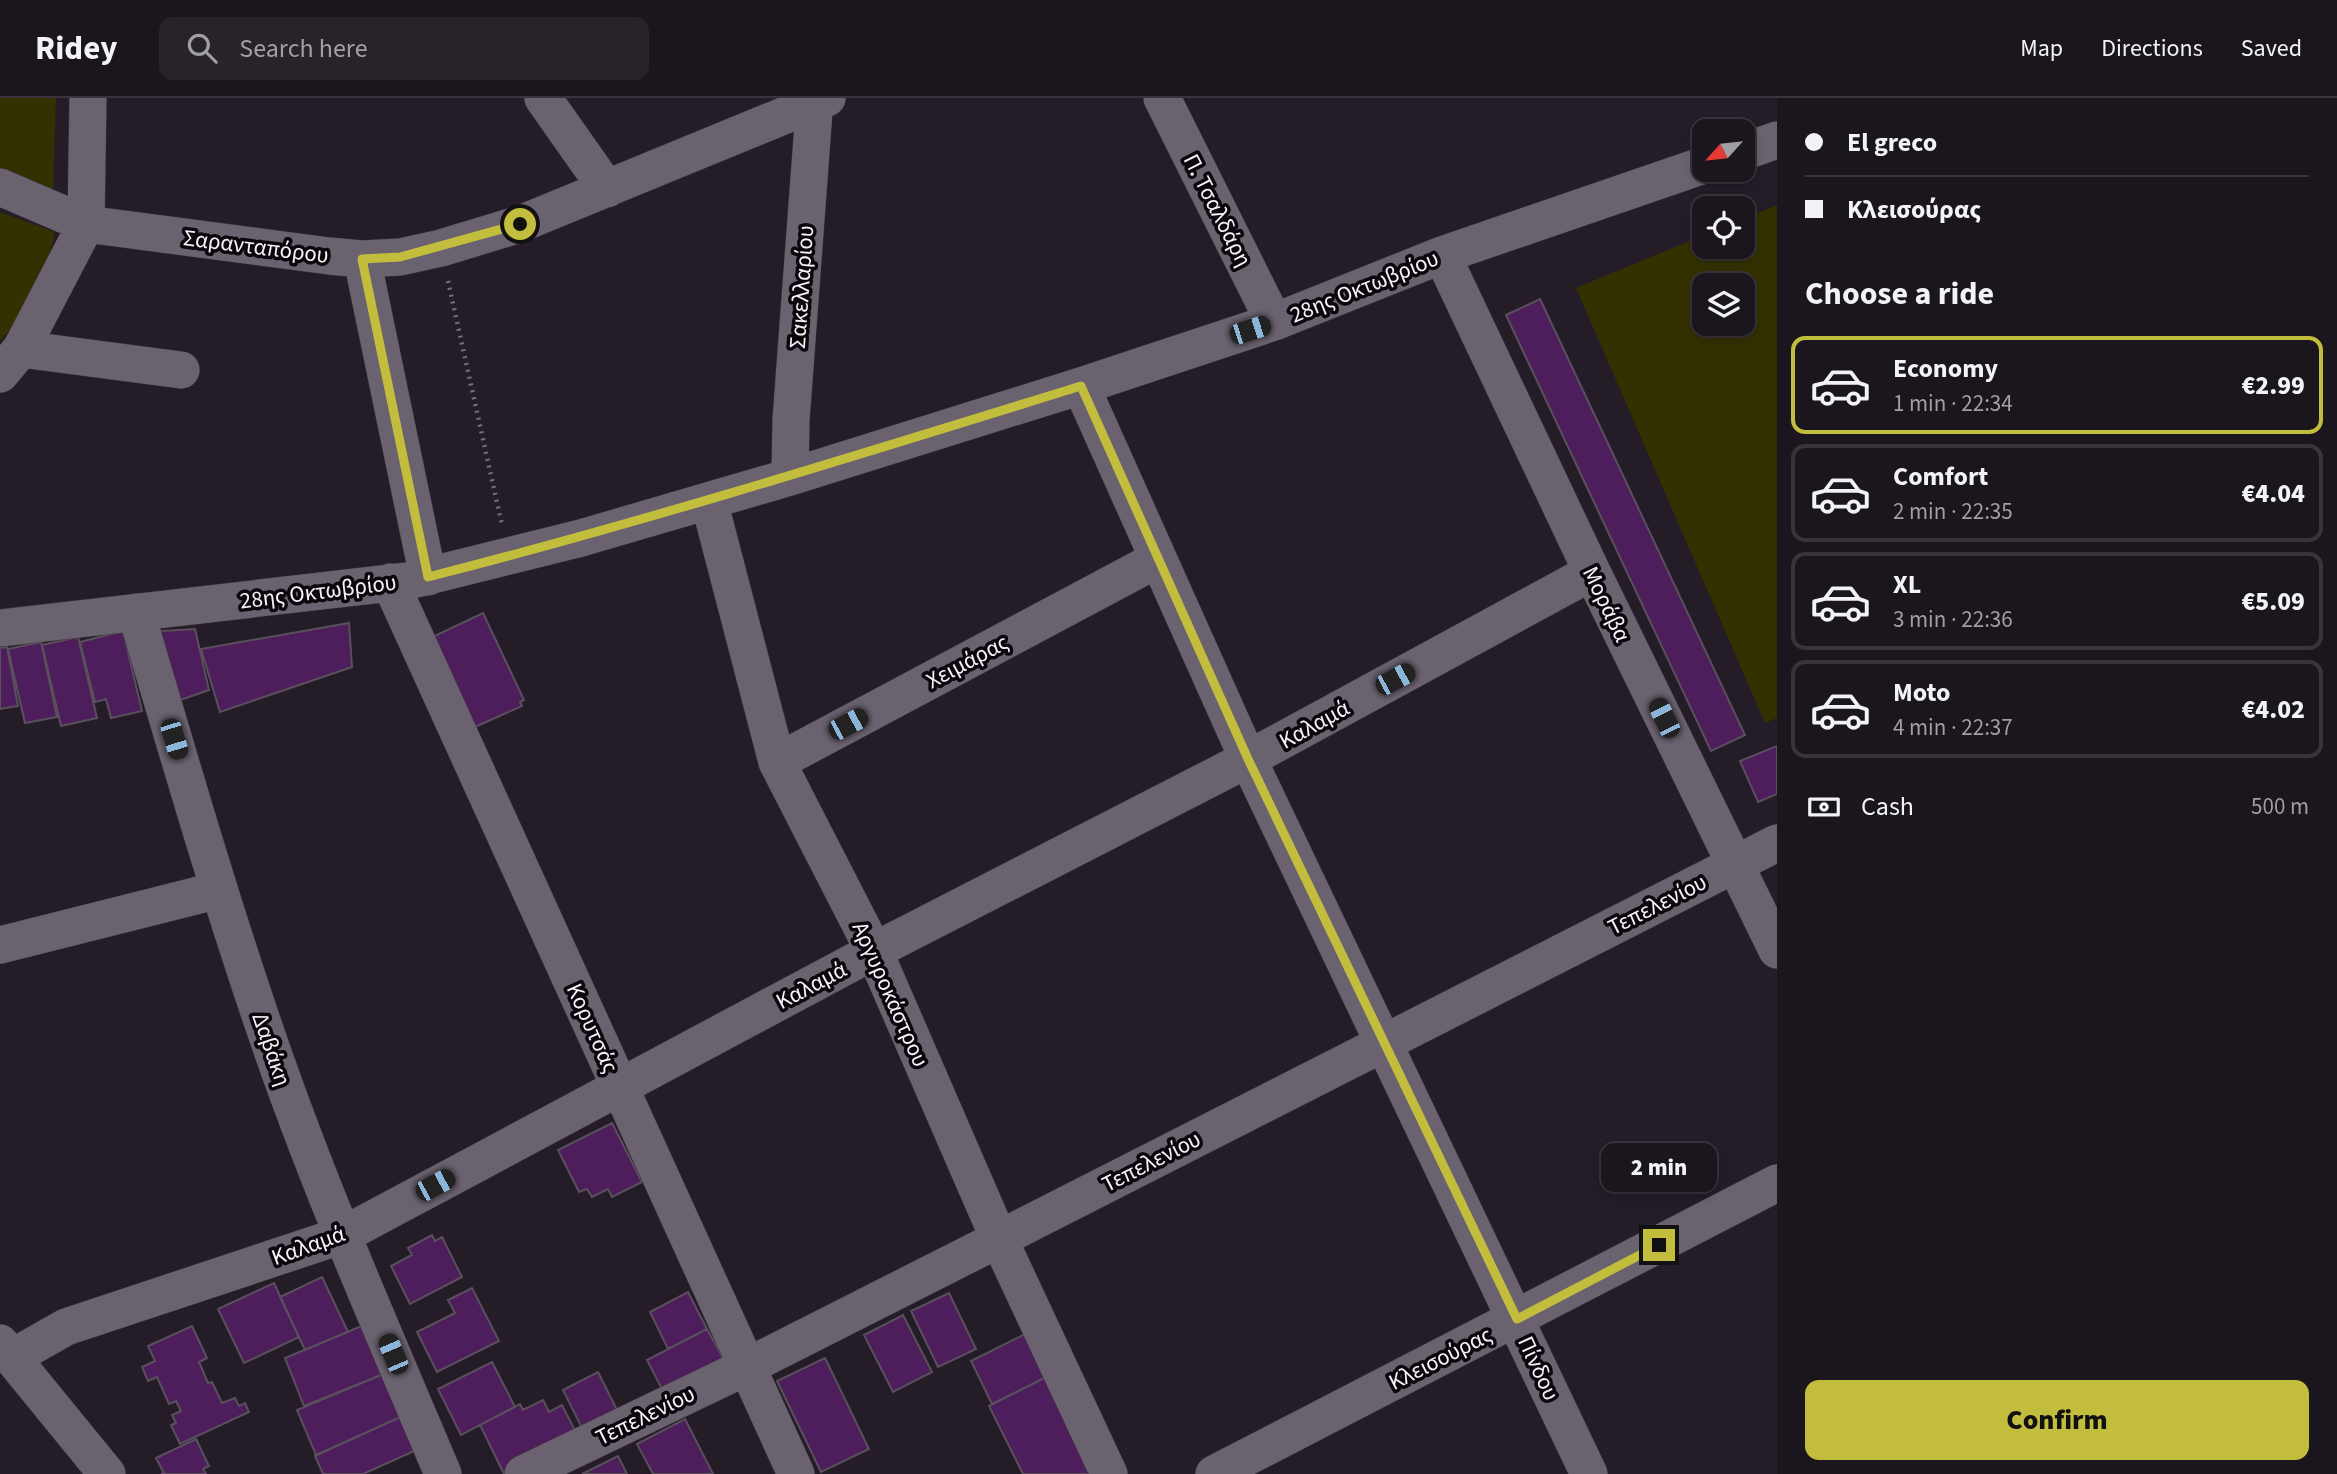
<!DOCTYPE html>
<meta charset="utf-8">
<style>
body{margin:0;font-family:"Source Sans 3",sans-serif;background:#28222a;color:#f1f3f6;height:100vh;display:flex;flex-direction:column;font-size:26px;white-space:nowrap}
*{box-sizing:border-box;margin:0}
p{font-size:23px;color:#a09fa4}
.icon{flex:none;width:38px;height:38px;fill:none;stroke:currentColor;stroke-width:2;stroke-linecap:round;stroke-linejoin:round}
.map{position:relative;flex:1;overflow:hidden}
.side{display:flex;flex-direction:column;background:#1b151d;width:560px}
.side>*{flex:none}
.banner{display:grid;align-content:center;height:154px;padding:0 28px;background:#1b151d}
.needle{width:46px;rotate:243deg}
.fabs{position:absolute;left:1692px;top:21px;display:grid;gap:14px}
.fabs a{display:grid;place-items:center;width:63px;height:63px;border-radius:14px;background:#1b151d;box-shadow:0 4px 10px #0003,0 0 0 2px #39343b;font-size:35px}
.end{position:absolute;width:32px;height:32px;margin:-16px;border:9px solid #c3bd3e;background:#111;box-shadow:0 0 0 4px #111}
.from{border-radius:50%}
.bubble{position:absolute;height:49px;border-radius:14px;background:#1b151d;box-shadow:0 4px 10px #0003,0 0 0 2px #39343b;font-size:23px;font-weight:800;line-height:49px;text-align:center}
.car{position:absolute;width:21px;height:42px;margin:-21px -10px;border-radius:9px;box-shadow:0 0 5px 2px #0007;background:linear-gradient(#222 24%,#8ab4d8 0 40%,#222 0 76%,#8ab4d8 0 86%,#222 0)}
.banner b{display:flex;align-items:center;gap:24px;height:66px;font-size:26px}
.banner b+b{border-top:2px solid #39343b}
.banner i{width:18px;height:18px;background:#f1f3f6}
ul{padding:0;list-style:none}
li{display:flex;align-items:center;gap:21px;height:98px;margin:0 14px 10px;padding:0 14px;border:4px solid #39343b;border-radius:14px}
li div{flex:1}
li b{display:block;font-size:26px}
li em{font-style:normal;font-weight:800}
li.on{border-color:#c3bd3e}
li>.icon{width:63px;height:63px;stroke-width:1.5}
h2{padding:0 28px;font-size:32px;line-height:84px}
.pay{display:flex;align-items:center;gap:18px;height:77px;padding:0 28px;font-size:26px}
.pay p{margin-inline-start:auto}
.cta{display:flex;gap:14px;margin-top:auto;padding:14px 28px}
.cta a{flex:1;height:80px;border-radius:14px;background:#c3bd3e;color:#111;font-size:28px;font-weight:800;line-height:80px;text-align:center}
header{display:flex;align-items:center;gap:42px;box-sizing:border-box;height:98px;padding:0 35px;background:#1b151d;border-bottom:2px solid #39343b}
header strong{font-size:33px}
nav{display:flex;gap:38px;margin-inline-start:auto;font-size:24px}
.search{width:490px;height:63px;background:#28222a;display:flex;align-items:center;gap:18px;box-sizing:border-box;padding:0 24px;border-radius:14px;color:#a09fa4;font-size:26px}
main{display:flex;flex:1;min-height:0}
.map>svg:first-child{display:block}
.green{fill:#333100;fill-rule:evenodd}
.building{fill:#4d1d5c;stroke:#59505c;stroke-width:2}
.lines{fill:none;stroke-linecap:round;stroke-linejoin:round}
.minor-casing{stroke:#3c363f;stroke-width:38}
.path{stroke:#746e77;stroke-width:4.5;stroke-dasharray:2 5;stroke-linecap:butt}
.minor{stroke:#6b626f;stroke-width:37}
.route{stroke:#c3bd3e;stroke-width:9}
.labels{text-anchor:middle;stroke-width:7;stroke-linejoin:round;paint-order:stroke}
.street-label{font-size:23px;fill:#f8f3fa;stroke:#0b080d}
</style>
<header>
<strong>Ridey</strong>
<div class="search"><svg class="icon" aria-label="search" viewBox="0 0 24 24"><circle cx="10" cy="10" r="6"/><path d="M15 15l6 6"/></svg>Search here</div>
<nav><a>Map</a><a>Directions</a><a>Saved</a></nav>
</header>
<main>
<div class="map">
<svg width="1777" height="1376" viewBox="0 0 1777 1376">
<rect width="100%" height="100%" fill="#241c27"/>
<!-- green -->
<path class="green" d="M 0,0 L 56,0 L 53,94 L 0,75 Z
M 1777,107 L 1777,620 L 1765,625 L 1576,190 L 1704,137 L 1704,149 L 1743,149 L 1743,121 ZM 1743,187 L 1743,226 L 1704,226 L 1704,187 Z
M 0,114 L 55,134 L 47,168 L 10,232 L 0,243 Z"/>
<!-- building -->
<path class="building" d="M 1540,201 L 1745,637 L 1711,653 L 1506,217 Z
M 483,515 L 524,602 L 520,604 L 522,608 L 466,633 L 424,543 Z
M 349,525 L 352,569 L 220,614 L 201,551 Z
M 195,531 L 209,592 L 169,606 L 145,534 Z
M 123,533 L 142,613 L 111,620 L 106,601 L 95,604 L 80,544 Z
M 78,539 L 97,620 L 61,628 L 42,547 Z
M 41,544 L 57,619 L 25,625 L 8,551 Z
M 7,549 L 18,608 L 0,611 L 0,550 Z
M 1777,648 L 1777,696 L 1758,704 L 1740,663 Z
M 612,1025 L 642,1084 L 612,1099 L 608,1091 L 592,1099 L 587,1091 L 579,1094 L 558,1052 Z
M 432,1137 L 435,1143 L 442,1139 L 462,1179 L 410,1206 L 391,1168 L 412,1157 L 408,1150 Z
M 322,1179 L 348,1234 L 305,1252 L 280,1199 Z
M 274,1185 L 299,1239 L 244,1265 L 218,1211 Z
M 472,1190 L 499,1243 L 437,1274 L 417,1234 L 455,1215 L 448,1202 Z
M 688,1194 L 707,1231 L 668,1251 L 650,1214 Z
M 949,1195 L 976,1251 L 938,1269 L 911,1213 Z
M 903,1217 L 932,1274 L 893,1294 L 864,1237 Z
M 366,1226 L 386,1275 L 304,1308 L 285,1260 Z
M 192,1228 L 207,1260 L 199,1264 L 208,1285 L 212,1284 L 222,1305 L 235,1300 L 239,1308 L 245,1305 L 249,1314 L 180,1346 L 171,1327 L 176,1325 L 172,1317 L 181,1313 L 176,1303 L 169,1306 L 157,1279 L 148,1283 L 142,1269 L 155,1263 L 148,1248 Z
M 707,1231 L 723,1260 L 662,1291 L 647,1262 Z
M 1031,1233 L 1052,1276 L 992,1306 L 971,1263 Z
M 825,1260 L 869,1351 L 821,1374 L 777,1283 Z
M 492,1264 L 515,1309 L 461,1337 L 438,1291 Z
M 598,1274 L 621,1320 L 586,1338 L 563,1292 Z
M 386,1275 L 405,1317 L 316,1357 L 297,1312 Z
M 1052,1276 L 1102,1376 L 1023,1376 L 989,1308 Z
M 543,1302 L 549,1314 L 562,1307 L 579,1340 L 509,1376 L 504,1376 L 480,1327 L 520,1306 L 523,1312 Z
M 405,1317 L 421,1350 L 363,1376 L 323,1376 L 315,1358 Z
M 685,1321 L 713,1376 L 653,1376 L 637,1346 Z
M 196,1341 L 209,1368 L 203,1371 L 206,1376 L 161,1376 L 164,1375 L 156,1360 Z
M 618,1358 L 627,1376 L 582,1376 Z"/>
<g class="lines">
<defs>
<path id="minor" d="M 543,0 L 607,91
M 1162,0 L 1274,224
M 1743,54 L 1777,42
M 0,89 L 86,126 L 329,158 L 362,161 L 400,159 L 441,150 L 520,126 L 827,0
M 1442,157 L 1592,474 L 1777,852
M 362,161 L 428,479
M 21,251 L 181,272
M 0,276 L 21,251 L 86,126 L 88,0
M 1081,288 L 1248,661 L 1589,1376
M 790,379 L 791,322 L 815,0
M 709,403 L 777,664 L 874,853 L 999,1141 L 1109,1376
M 390,484 L 796,1376
M 136,514 C 181,666 225,819 278,969 C 327,1107 386,1241 443,1376
M 0,530 L 408,483 L 581,440 L 790,379 L 1081,288 L 1274,224 L 1442,157 L 1704,67
M 777,664 L 1158,461
M 0,847 L 219,792
M 0,1245 L 107,1376
M 13,1259 L 66,1229 L 343,1137 L 874,853 L 1248,661 L 1592,474
M 523,1376 L 748,1268 L 999,1141 L 1777,745
M 1214,1376 L 1777,1085"/>
</defs>
<!-- minor casing -->
<use href="#minor" class="minor-casing"/>
<!-- path -->
<path class="path" d="M 448,183 L 502,427"/>
<!-- minor -->
<use href="#minor" class="minor"/>
</g>
<g class="lines">
<!-- route -->
<path class="route" d="M 520,126 L 400,159 L 362,161 L 428,479 C 648,423 864,355 1081,288 L 1248,661 L 1517,1221 L 1659,1147"/>
</g>
<g class="labels">
<!-- street labels -->
<g class="street-label">
<text transform="translate(1218 112) rotate(63)" y="8">Π. Τσαλδάρη</text>
<text transform="translate(256 148) rotate(7)" y="8">Σαρανταπόρου</text>
<text transform="translate(1364 188) rotate(-22)" y="8">28ης Οκτωβρίου</text>
<text transform="translate(801 189) rotate(-86)" y="8">Σακελλαρίου</text>
<text transform="translate(318 493) rotate(-7)" y="8">28ης Οκτωβρίου</text>
<text transform="translate(1607 506) rotate(64)" y="8">Μοράβα</text>
<text transform="translate(967 563) rotate(-28)" y="8">Χειμάρας</text>
<text transform="translate(1314 626) rotate(-29)" y="8">Καλαμά</text>
<text transform="translate(1657 806) rotate(-27)" y="8">Τεπελενίου</text>
<text transform="translate(811 887) rotate(-28)" y="8">Καλαμά</text>
<text transform="translate(891 896) rotate(66)" y="8">Αργυροκάστρου</text>
<text transform="translate(593 930) rotate(66)" y="8">Κορυτσάς</text>
<text transform="translate(272 951) rotate(71)" y="8">Δαβάκη</text>
<text transform="translate(1151 1063) rotate(-27)" y="8">Τεπελενίου</text>
<text transform="translate(308 1147) rotate(-20)" y="8">Καλαμά</text>
<text transform="translate(1440 1260) rotate(-27)" y="8">Κλεισούρας</text>
<text transform="translate(1539 1270) rotate(65)" y="8">Πίνδου</text>
<text transform="translate(645 1317) rotate(-26)" y="8">Τεπελενίου</text>
</g>
</g>
</svg>
<div class="fabs">
<a><svg class="needle" viewBox="-14 -14 28 28"><path d="M0-13l5 13h-10z" fill="#e53935"/><path d="M0 13l5-13h-10z" fill="#a09fa4"/></svg></a>
<a><svg class="icon" aria-label="locate" viewBox="0 0 24 24"><circle cx="12" cy="12" r="6"/><path d="M12 2v4M12 18v4M2 12h4M18 12h4"/></svg></a>
<a><svg class="icon" aria-label="layers" viewBox="0 0 24 24"><path d="M12 4l9 5-9 5-9-5zM3 14l9 5 9-5"/></svg></a>
</div>
<i class="end from" style="left:520px;top:126px"></i>
<i class="end" style="left:1659px;top:1147px"></i>
<div class="bubble" style="left:1601px;top:1045px;width:116px">2 min</div>
<i class="car" style="left:1250px;top:232px;rotate:72deg"></i>
<i class="car" style="left:1395px;top:581px;rotate:62deg"></i>
<i class="car" style="left:1664px;top:620px;rotate:334deg"></i>
<i class="car" style="left:848px;top:626px;rotate:62deg"></i>
<i class="car" style="left:174px;top:641px;rotate:163deg"></i>
<i class="car" style="left:435px;top:1087px;rotate:62deg"></i>
<i class="car" style="left:393px;top:1256px;rotate:337deg"></i>
</div>
<section class="side">
<div class="banner">
<b><i class="from"></i>El greco</b>
<b><i></i>Κλεισούρας</b>
</div>
<h2>Choose a ride</h2>
<ul>
<li class="on"><svg class="icon" aria-label="car" viewBox="0 0 24 24"><path d="M5 17H2v-5l4-1 3-4h7l3 4 3 1v5h-3M9 17h6M6 11h13"/><circle cx="7" cy="17" r="2"/><circle cx="17" cy="17" r="2"/></svg><div><b>Economy</b><p>1 min · 22:34</p></div><em>€2.99</em></li>
<li><svg class="icon" aria-label="car" viewBox="0 0 24 24"><path d="M5 17H2v-5l4-1 3-4h7l3 4 3 1v5h-3M9 17h6M6 11h13"/><circle cx="7" cy="17" r="2"/><circle cx="17" cy="17" r="2"/></svg><div><b>Comfort</b><p>2 min · 22:35</p></div><em>€4.04</em></li>
<li><svg class="icon" aria-label="car" viewBox="0 0 24 24"><path d="M5 17H2v-5l4-1 3-4h7l3 4 3 1v5h-3M9 17h6M6 11h13"/><circle cx="7" cy="17" r="2"/><circle cx="17" cy="17" r="2"/></svg><div><b>XL</b><p>3 min · 22:36</p></div><em>€5.09</em></li>
<li><svg class="icon" aria-label="car" viewBox="0 0 24 24"><path d="M5 17H2v-5l4-1 3-4h7l3 4 3 1v5h-3M9 17h6M6 11h13"/><circle cx="7" cy="17" r="2"/><circle cx="17" cy="17" r="2"/></svg><div><b>Moto</b><p>4 min · 22:37</p></div><em>€4.02</em></li>
</ul>
<div class="pay"><svg class="icon" aria-label="cash" viewBox="0 0 24 24"><path d="M3 7h18v10H3z"/><circle cx="12" cy="12" r="2"/></svg>Cash<p>500 m</p></div>
<div class="cta"><a>Confirm</a></div>
</section>
</main>
